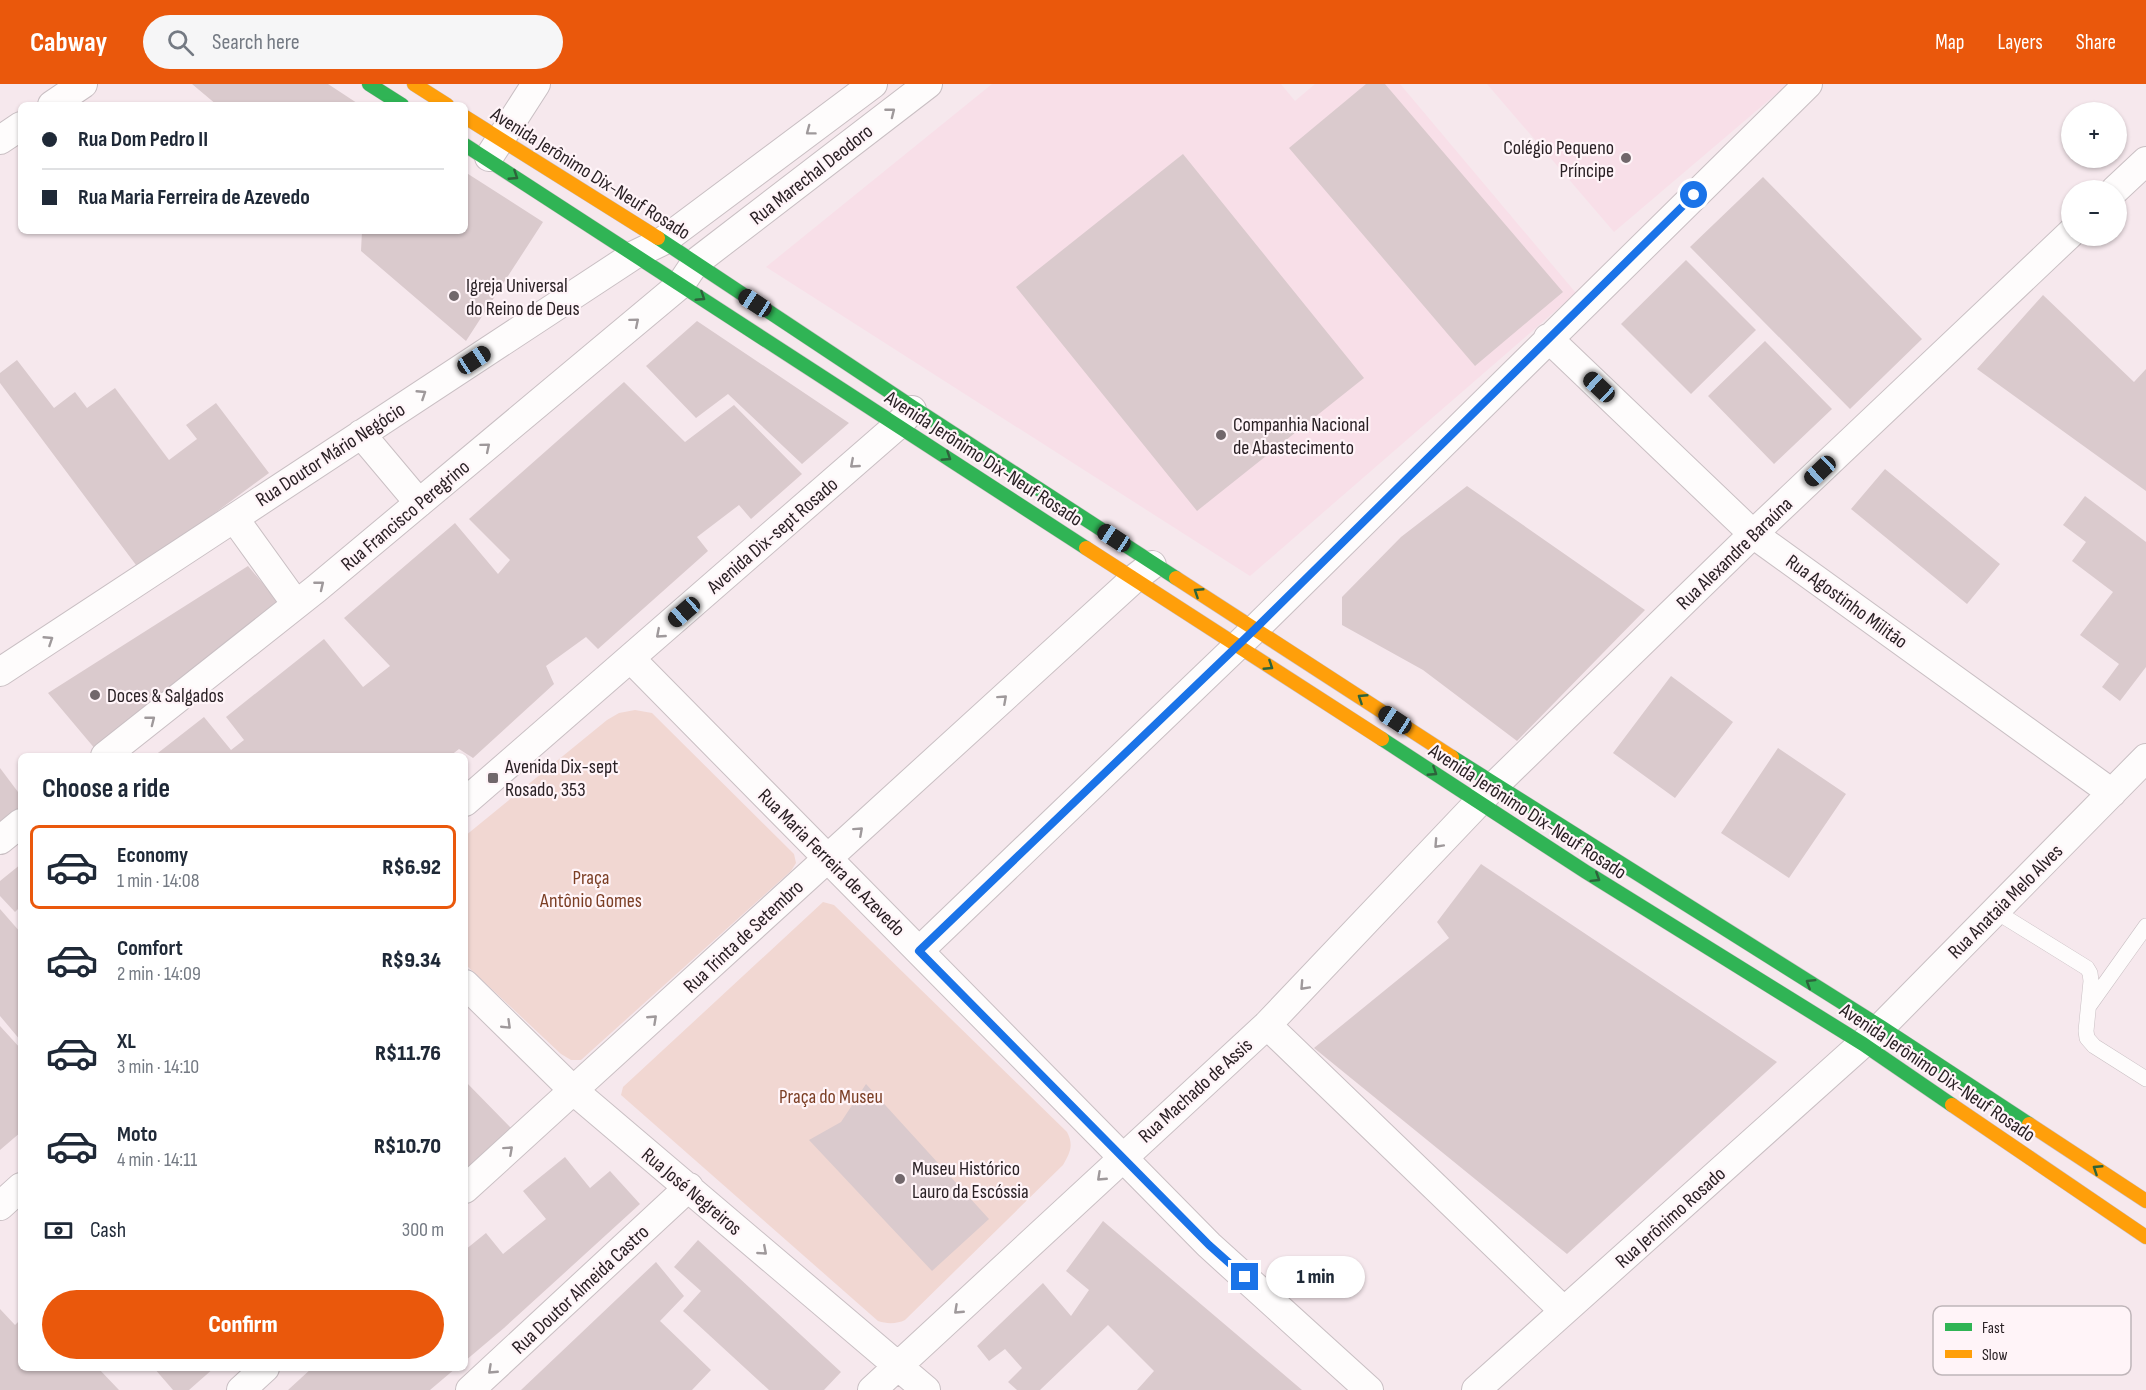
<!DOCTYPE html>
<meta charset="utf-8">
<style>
body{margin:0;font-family:"Sofia Sans Condensed",sans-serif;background:#f6f6f7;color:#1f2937;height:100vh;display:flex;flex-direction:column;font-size:22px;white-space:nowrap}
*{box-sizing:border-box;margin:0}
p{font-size:20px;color:#747a83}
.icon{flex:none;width:33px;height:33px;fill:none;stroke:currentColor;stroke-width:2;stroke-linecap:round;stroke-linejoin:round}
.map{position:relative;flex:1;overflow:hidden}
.side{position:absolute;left:18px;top:669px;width:450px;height:618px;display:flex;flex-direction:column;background:#fff;border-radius:9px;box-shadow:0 2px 4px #0004}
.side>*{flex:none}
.hud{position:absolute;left:18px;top:18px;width:450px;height:132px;border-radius:9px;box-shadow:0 2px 4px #0004;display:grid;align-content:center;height:132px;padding:0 24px;background:#fff}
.fabs{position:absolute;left:2061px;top:18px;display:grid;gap:12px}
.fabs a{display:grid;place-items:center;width:66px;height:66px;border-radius:50%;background:#fff;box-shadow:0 2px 4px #0004;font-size:30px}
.end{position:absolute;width:27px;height:27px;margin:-14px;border:8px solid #1a73e8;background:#fff;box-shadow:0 0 0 3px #fff}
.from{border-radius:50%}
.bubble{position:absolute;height:42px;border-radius:21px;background:#fff;box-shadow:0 2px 4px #0004;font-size:20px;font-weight:800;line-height:42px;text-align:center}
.car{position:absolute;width:18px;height:36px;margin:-18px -9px;border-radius:8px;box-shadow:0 0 4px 2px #0007;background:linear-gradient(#222 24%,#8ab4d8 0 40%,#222 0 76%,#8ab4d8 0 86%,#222 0)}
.hud b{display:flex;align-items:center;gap:21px;height:57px;font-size:22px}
.hud b+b{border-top:2px solid #e0e1e3}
.hud i{width:15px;height:15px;background:#1f2937}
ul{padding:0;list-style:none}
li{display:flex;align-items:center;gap:18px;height:84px;margin:0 12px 9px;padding:0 12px;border:3px solid transparent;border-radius:9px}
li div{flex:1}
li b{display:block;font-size:22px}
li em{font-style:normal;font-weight:800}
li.on{border-color:#ea580c}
li>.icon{width:54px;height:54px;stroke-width:1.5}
h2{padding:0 24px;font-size:27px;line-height:72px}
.pay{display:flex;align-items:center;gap:15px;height:66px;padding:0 24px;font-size:22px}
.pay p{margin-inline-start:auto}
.primary-button{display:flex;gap:12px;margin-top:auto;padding:12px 24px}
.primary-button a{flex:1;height:69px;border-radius:36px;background:#ea580c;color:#fff;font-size:24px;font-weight:800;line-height:69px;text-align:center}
header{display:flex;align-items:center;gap:36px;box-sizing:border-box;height:84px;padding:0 30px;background:#ea580c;color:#fff}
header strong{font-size:28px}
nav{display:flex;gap:33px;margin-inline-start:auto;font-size:21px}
.search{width:420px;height:54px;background:#f6f6f7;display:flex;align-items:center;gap:15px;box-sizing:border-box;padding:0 21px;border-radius:33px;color:#747a83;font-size:22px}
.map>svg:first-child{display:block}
.built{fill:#f8dfe8}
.green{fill:#f1d7d2}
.building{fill:#dacacd}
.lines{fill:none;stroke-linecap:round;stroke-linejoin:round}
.lane-casing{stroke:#c9bfc3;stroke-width:16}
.street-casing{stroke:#c9bfc3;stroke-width:30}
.fast-casing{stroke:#c9bfc3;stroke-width:15}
.slow-casing{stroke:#c9bfc3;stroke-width:15}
.lane{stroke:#fefcfc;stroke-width:15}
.street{stroke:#fefcfc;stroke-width:28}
.fast{stroke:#30b455;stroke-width:14}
.slow{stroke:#ff9f0a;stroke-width:14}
.oneway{stroke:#9f999b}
.oneway2{stroke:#2d633b}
.route{stroke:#1a73e8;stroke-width:8}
.poi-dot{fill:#71676b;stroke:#fff4f8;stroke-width:2}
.labels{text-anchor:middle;stroke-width:4.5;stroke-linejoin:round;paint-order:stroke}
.poi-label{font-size:20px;fill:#2a2125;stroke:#fff4f8;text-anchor:start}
.street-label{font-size:20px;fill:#2a2125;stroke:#fff4f8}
.park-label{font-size:20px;fill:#7b3e24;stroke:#fff4f8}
.key{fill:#fff4f8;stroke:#bfb5b9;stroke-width:1.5}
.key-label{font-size:16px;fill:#2a2125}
</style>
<header>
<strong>Cabway</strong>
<div class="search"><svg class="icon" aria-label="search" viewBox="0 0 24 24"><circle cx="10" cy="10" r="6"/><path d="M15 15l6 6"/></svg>Search here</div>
<nav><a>Map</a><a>Layers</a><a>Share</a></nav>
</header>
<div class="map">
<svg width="2146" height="1306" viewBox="0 0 2146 1306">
<rect width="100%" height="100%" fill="#f6e8ed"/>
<!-- built -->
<path class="built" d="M 992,0 L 1281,0 L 1295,17 L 1315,0 L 1400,0 L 1576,209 L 1250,492 L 766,183 Z
M 1487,0 L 1788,0 L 1614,148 Z"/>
<!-- green -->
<path class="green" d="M 635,626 L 652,629 L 794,770 L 796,779 L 791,787 L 581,976 L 571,976 L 561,970 L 465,880 L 465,752 L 607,636 L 619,629 Z
M 823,818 L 834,821 L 1067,1048 C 1074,1061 1070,1069 1063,1081 L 905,1236 C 897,1240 887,1240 878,1237 L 621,1011 L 623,1003 Z"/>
<!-- building -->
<path class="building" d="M 192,0 L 328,0 L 360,21 L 217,21 Z
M 1366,0 L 1385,0 L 1563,208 L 1475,282 L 1289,64 Z
M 1183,70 L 1364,294 L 1197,427 L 1016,203 Z
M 465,88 L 543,138 L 466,257 L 361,167 L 362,147 L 465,147 Z
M 1763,93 L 1922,255 L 1850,325 L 1690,163 Z
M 1686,176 L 1756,246 L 1691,310 L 1621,240 Z
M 2043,211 L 2134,298 L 2146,285 L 2146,407 L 1977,285 Z
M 697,237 L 849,339 L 802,380 L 728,310 L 696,334 L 646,282 Z
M 1765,257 L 1832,325 L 1774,380 L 1708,312 Z
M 17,276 L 54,324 L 75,308 L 87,324 L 115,304 L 169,376 L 197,355 L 186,341 L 216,319 L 269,389 L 139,485 L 0,299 L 0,289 Z
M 624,298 L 685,358 L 734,321 L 802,390 L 751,435 L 739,421 L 697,453 L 708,467 L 598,565 L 586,553 L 546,582 L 554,600 L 473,674 L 459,665 L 450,672 L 154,672 L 204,633 L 231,666 L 244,656 L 226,633 L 324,555 L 363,603 L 390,582 L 344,534 L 455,439 L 498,490 L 510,476 L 469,435 Z
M 1885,385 L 2000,480 L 1967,520 L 1851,425 Z
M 1467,402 L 1645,526 L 1517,657 L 1423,586 L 1342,541 L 1342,513 L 1401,453 Z
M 2085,412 L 2146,458 L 2146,583 L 2120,617 L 2102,603 L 2119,580 L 2080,551 L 2113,508 L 2072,477 L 2086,458 L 2063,441 Z
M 248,482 L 282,522 L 96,666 L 48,609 Z
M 1671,592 L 1733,638 L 1675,714 L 1613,669 Z
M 1778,664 L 1846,710 L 1789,794 L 1721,749 Z
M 0,684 L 21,712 L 21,725 L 0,740 Z
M 21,780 L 21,822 L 15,828 L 0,812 L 0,797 Z
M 1481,780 L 1777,978 L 1567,1170 L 1314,964 L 1449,854 L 1437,838 Z
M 0,825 L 21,849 L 21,957 L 0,932 Z
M 0,942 L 21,965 L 21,1048 L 0,1066 Z
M 465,997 L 512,1045 L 465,1089 Z
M 866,1000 L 989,1135 L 932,1187 L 809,1056 L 841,1038 Z
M 565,1073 L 590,1104 L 610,1087 L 640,1120 L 504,1244 L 465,1277 L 465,1166 L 486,1149 L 503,1170 L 546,1135 L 523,1107 Z
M 1103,1137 L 1302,1306 L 1137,1306 L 1154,1287 L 1108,1241 L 1040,1306 L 1017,1306 L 1008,1298 L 1022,1284 L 1005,1265 L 989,1277 L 977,1262 L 1043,1199 L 1071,1232 L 1089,1206 L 1066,1187 Z
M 698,1156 L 841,1288 L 824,1306 L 769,1306 L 683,1227 L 701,1207 L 674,1183 Z
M 656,1178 L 684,1212 L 660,1237 L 711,1286 L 692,1306 L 521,1306 Z
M 0,1225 L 15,1241 L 21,1235 L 21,1284 L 98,1284 L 119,1306 L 0,1306 Z
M 154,1284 L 214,1284 L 189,1306 L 173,1306 Z
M 312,1284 L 456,1284 L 430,1306 L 288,1306 Z"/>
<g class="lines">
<defs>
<path id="lane" d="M 1995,827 L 2087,884 L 2090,889 L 2091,897 L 2086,947 L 2087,954 L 2094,962 L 2146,995
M 2089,922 L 2146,842"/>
<path id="street" d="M 52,21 L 83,0
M 0,56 L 21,42
M 489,73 L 536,0
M 2115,106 L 2146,77
M 1548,254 L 1753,450 L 2112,709
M 361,350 L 419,419
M 234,434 L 296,520
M 631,575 L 1209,1161 L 1369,1306
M 0,588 L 634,171 L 663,157 L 873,0
M 105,672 L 316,505 L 681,200 L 695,179 L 928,0
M 465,718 L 898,341 L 912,326
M 0,756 L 21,739
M 919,867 L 1255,545 L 1808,0
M 465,900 L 574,1007 L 926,1306
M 1267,941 L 1564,1227
M 465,1105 L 1135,494 L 1152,481
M 0,1122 L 21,1103
M 241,1306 L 265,1284
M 470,1306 L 689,1103
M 872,1306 L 1267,941 L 1495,701 L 1753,450 L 2072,148
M 1476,1306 L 1881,943 L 2146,674"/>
<path id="fast" d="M 369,0 L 402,21
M 465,61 L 1086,464
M 658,154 L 914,324 L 1176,494
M 1382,655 L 1586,788 L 1863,960 L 1952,1021
M 1452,673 L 1881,943 L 2029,1040"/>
<path id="slow" d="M 414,0 L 447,21
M 465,33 L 658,154
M 1086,464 L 1382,655
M 1176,494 L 1452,673
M 1952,1021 L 2146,1153
M 2029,1040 L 2146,1117"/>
</defs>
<!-- lane casing -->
<use href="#lane" class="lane-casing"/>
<!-- street casing -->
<use href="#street" class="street-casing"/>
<!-- fast casing -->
<use href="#fast" class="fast-casing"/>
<!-- slow casing -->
<use href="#slow" class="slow-casing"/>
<!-- lane -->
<use href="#lane" class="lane"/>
<!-- street -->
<use href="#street" class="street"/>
<!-- fast -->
<use href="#fast" class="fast"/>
<!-- slow -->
<use href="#slow" class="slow"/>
</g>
<!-- one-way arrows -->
<defs><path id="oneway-chevron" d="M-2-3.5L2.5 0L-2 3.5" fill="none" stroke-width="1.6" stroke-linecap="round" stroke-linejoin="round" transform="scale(1.5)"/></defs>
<g class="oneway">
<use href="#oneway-chevron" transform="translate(891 28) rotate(-38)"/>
<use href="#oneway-chevron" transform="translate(810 47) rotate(143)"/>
<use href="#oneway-chevron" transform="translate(635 238) rotate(-40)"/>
<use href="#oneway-chevron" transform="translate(422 310) rotate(-33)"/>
<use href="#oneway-chevron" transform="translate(486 363) rotate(-40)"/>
<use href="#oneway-chevron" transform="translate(854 380) rotate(139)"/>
<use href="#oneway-chevron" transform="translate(320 501) rotate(-39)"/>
<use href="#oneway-chevron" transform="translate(660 550) rotate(139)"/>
<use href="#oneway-chevron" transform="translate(49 556) rotate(-33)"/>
<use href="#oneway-chevron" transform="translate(1003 615) rotate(-42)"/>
<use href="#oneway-chevron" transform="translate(151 636) rotate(-38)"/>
<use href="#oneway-chevron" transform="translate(859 747) rotate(-42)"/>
<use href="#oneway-chevron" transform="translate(1438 760) rotate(133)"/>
<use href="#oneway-chevron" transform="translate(1304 902) rotate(133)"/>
<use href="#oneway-chevron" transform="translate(653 935) rotate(-43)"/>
<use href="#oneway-chevron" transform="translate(507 941) rotate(44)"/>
<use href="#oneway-chevron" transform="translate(509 1066) rotate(-42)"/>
<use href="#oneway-chevron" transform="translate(1101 1093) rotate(137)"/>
<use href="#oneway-chevron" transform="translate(763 1167) rotate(41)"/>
<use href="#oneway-chevron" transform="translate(958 1226) rotate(137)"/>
<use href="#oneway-chevron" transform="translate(492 1286) rotate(137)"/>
</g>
<g class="oneway2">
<use href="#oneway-chevron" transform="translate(514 92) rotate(33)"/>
<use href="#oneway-chevron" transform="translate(701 213) rotate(33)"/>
<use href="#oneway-chevron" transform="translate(947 373) rotate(33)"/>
<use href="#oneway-chevron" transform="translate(1198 508) rotate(-147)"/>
<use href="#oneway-chevron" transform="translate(1269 582) rotate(33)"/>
<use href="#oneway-chevron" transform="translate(1362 614) rotate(-147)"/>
<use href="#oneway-chevron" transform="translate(1433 688) rotate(33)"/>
<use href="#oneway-chevron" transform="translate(1596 794) rotate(32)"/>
<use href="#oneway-chevron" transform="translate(1810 899) rotate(-148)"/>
<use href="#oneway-chevron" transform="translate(2097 1085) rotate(-147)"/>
</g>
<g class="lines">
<!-- route -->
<path class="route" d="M 1245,1193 L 1209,1161 L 919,867 L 1255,545 L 1694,111"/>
</g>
<!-- markers -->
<g class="poi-dot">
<circle cx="1626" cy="74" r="6"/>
<circle cx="454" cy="212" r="6"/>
<circle cx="1221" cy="351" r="6"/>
<circle cx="95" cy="611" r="6"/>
<rect x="487" y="688" width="12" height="12" rx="3"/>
<circle cx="900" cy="1095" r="6"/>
</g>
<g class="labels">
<!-- poi labels -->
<g class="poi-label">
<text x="1614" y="70" text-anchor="end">Colégio Pequeno<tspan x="1614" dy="23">Príncipe</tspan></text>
<text x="466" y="208">Igreja Universal<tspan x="466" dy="23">do Reino de Deus</tspan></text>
<text x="1233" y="347">Companhia Nacional<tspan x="1233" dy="23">de Abastecimento</tspan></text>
<text x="107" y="618">Doces &amp; Salgados</text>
<text x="505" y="689">Avenida Dix-sept<tspan x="505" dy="23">Rosado, 353</tspan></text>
<text x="912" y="1091">Museu Histórico<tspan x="912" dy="23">Lauro da Escóssia</tspan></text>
</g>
<!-- street labels -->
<g class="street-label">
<text transform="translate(591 89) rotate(32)" y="7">Avenida Jerônimo Dix-Neuf Rosado</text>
<text transform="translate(811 90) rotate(-38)" y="7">Rua Marechal Deodoro</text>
<text transform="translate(330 370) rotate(-33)" y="7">Rua Doutor Mário Negócio</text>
<text transform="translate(984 374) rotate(33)" y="7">Avenida Jerônimo Dix-Neuf Rosado</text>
<text transform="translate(405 431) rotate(-40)" y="7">Rua Francisco Peregrino</text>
<text transform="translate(772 451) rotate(-41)" y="7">Avenida Dix-sept Rosado</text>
<text transform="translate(1734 469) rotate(-44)" y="7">Rua Alexandre Baraúna</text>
<text transform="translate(1847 517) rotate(36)" y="7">Rua Agostinho Militão</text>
<text transform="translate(1528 727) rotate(33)" y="7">Avenida Jerônimo Dix-Neuf Rosado</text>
<text transform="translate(832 778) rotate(45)" y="7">Rua Maria Ferreira de Azevedo</text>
<text transform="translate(2005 817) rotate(-45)" y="7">Rua Anataia Melo Alves</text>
<text transform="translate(743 852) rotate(-43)" y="7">Rua Trinta de Setembro</text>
<text transform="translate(1938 988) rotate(34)" y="7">Avenida Jerônimo Dix-Neuf Rosado</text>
<text transform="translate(1195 1006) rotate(-42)" y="7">Rua Machado de Assis</text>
<text transform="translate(692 1107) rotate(40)" y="7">Rua José Negreiros</text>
<text transform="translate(1670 1133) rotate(-42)" y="7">Rua Jerônimo Rosado</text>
<text transform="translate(580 1205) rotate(-43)" y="7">Rua Doutor Almeida Castro</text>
</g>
<!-- park labels -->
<g class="park-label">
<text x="591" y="800">Praça<tspan x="591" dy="23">Antônio Gomes</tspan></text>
<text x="831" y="1019">Praça do Museu</text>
</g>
</g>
<!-- legend -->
<rect x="1933" y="1222" width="198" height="69" rx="9" class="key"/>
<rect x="1945" y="1239" width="27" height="8" fill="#30b455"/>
<rect x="1945" y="1266" width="27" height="8" fill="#ff9f0a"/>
<g class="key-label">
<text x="1982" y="1249">Fast</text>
<text x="1982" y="1276">Slow</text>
</g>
</svg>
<div class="fabs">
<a>+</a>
<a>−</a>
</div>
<i class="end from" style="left:1694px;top:111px"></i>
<i class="end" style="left:1245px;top:1193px"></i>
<div class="bubble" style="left:1266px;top:1172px;width:99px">1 min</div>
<i class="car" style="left:755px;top:219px;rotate:303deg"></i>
<i class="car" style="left:474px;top:276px;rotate:57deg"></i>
<i class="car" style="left:1599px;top:303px;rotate:313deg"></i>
<i class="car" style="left:1820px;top:387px;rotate:227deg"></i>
<i class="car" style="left:1114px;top:454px;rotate:303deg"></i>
<i class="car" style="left:684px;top:528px;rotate:229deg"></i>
<i class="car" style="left:1395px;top:636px;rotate:303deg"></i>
<div class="hud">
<b><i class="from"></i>Rua Dom Pedro II</b>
<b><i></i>Rua Maria Ferreira de Azevedo</b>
</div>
<section class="side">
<h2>Choose a ride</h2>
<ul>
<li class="on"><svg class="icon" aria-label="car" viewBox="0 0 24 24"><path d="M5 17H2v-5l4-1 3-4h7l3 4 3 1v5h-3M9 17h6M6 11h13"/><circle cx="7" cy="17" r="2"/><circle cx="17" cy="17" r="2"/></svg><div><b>Economy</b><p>1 min · 14:08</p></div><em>R$6.92</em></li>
<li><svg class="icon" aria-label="car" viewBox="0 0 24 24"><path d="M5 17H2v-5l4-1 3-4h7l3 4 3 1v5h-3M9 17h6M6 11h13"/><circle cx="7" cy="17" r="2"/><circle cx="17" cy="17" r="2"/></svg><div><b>Comfort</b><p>2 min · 14:09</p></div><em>R$9.34</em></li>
<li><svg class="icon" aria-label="car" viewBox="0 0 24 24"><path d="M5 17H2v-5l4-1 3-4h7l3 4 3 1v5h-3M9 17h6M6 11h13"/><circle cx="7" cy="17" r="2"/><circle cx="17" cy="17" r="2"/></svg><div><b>XL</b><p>3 min · 14:10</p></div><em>R$11.76</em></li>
<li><svg class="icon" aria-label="car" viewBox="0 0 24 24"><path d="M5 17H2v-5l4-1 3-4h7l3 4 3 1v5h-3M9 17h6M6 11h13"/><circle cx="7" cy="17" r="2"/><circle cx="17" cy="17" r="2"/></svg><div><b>Moto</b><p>4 min · 14:11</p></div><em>R$10.70</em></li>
</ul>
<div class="pay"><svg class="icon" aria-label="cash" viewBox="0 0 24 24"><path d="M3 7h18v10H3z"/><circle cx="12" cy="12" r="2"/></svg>Cash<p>300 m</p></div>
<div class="primary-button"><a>Confirm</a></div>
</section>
</div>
